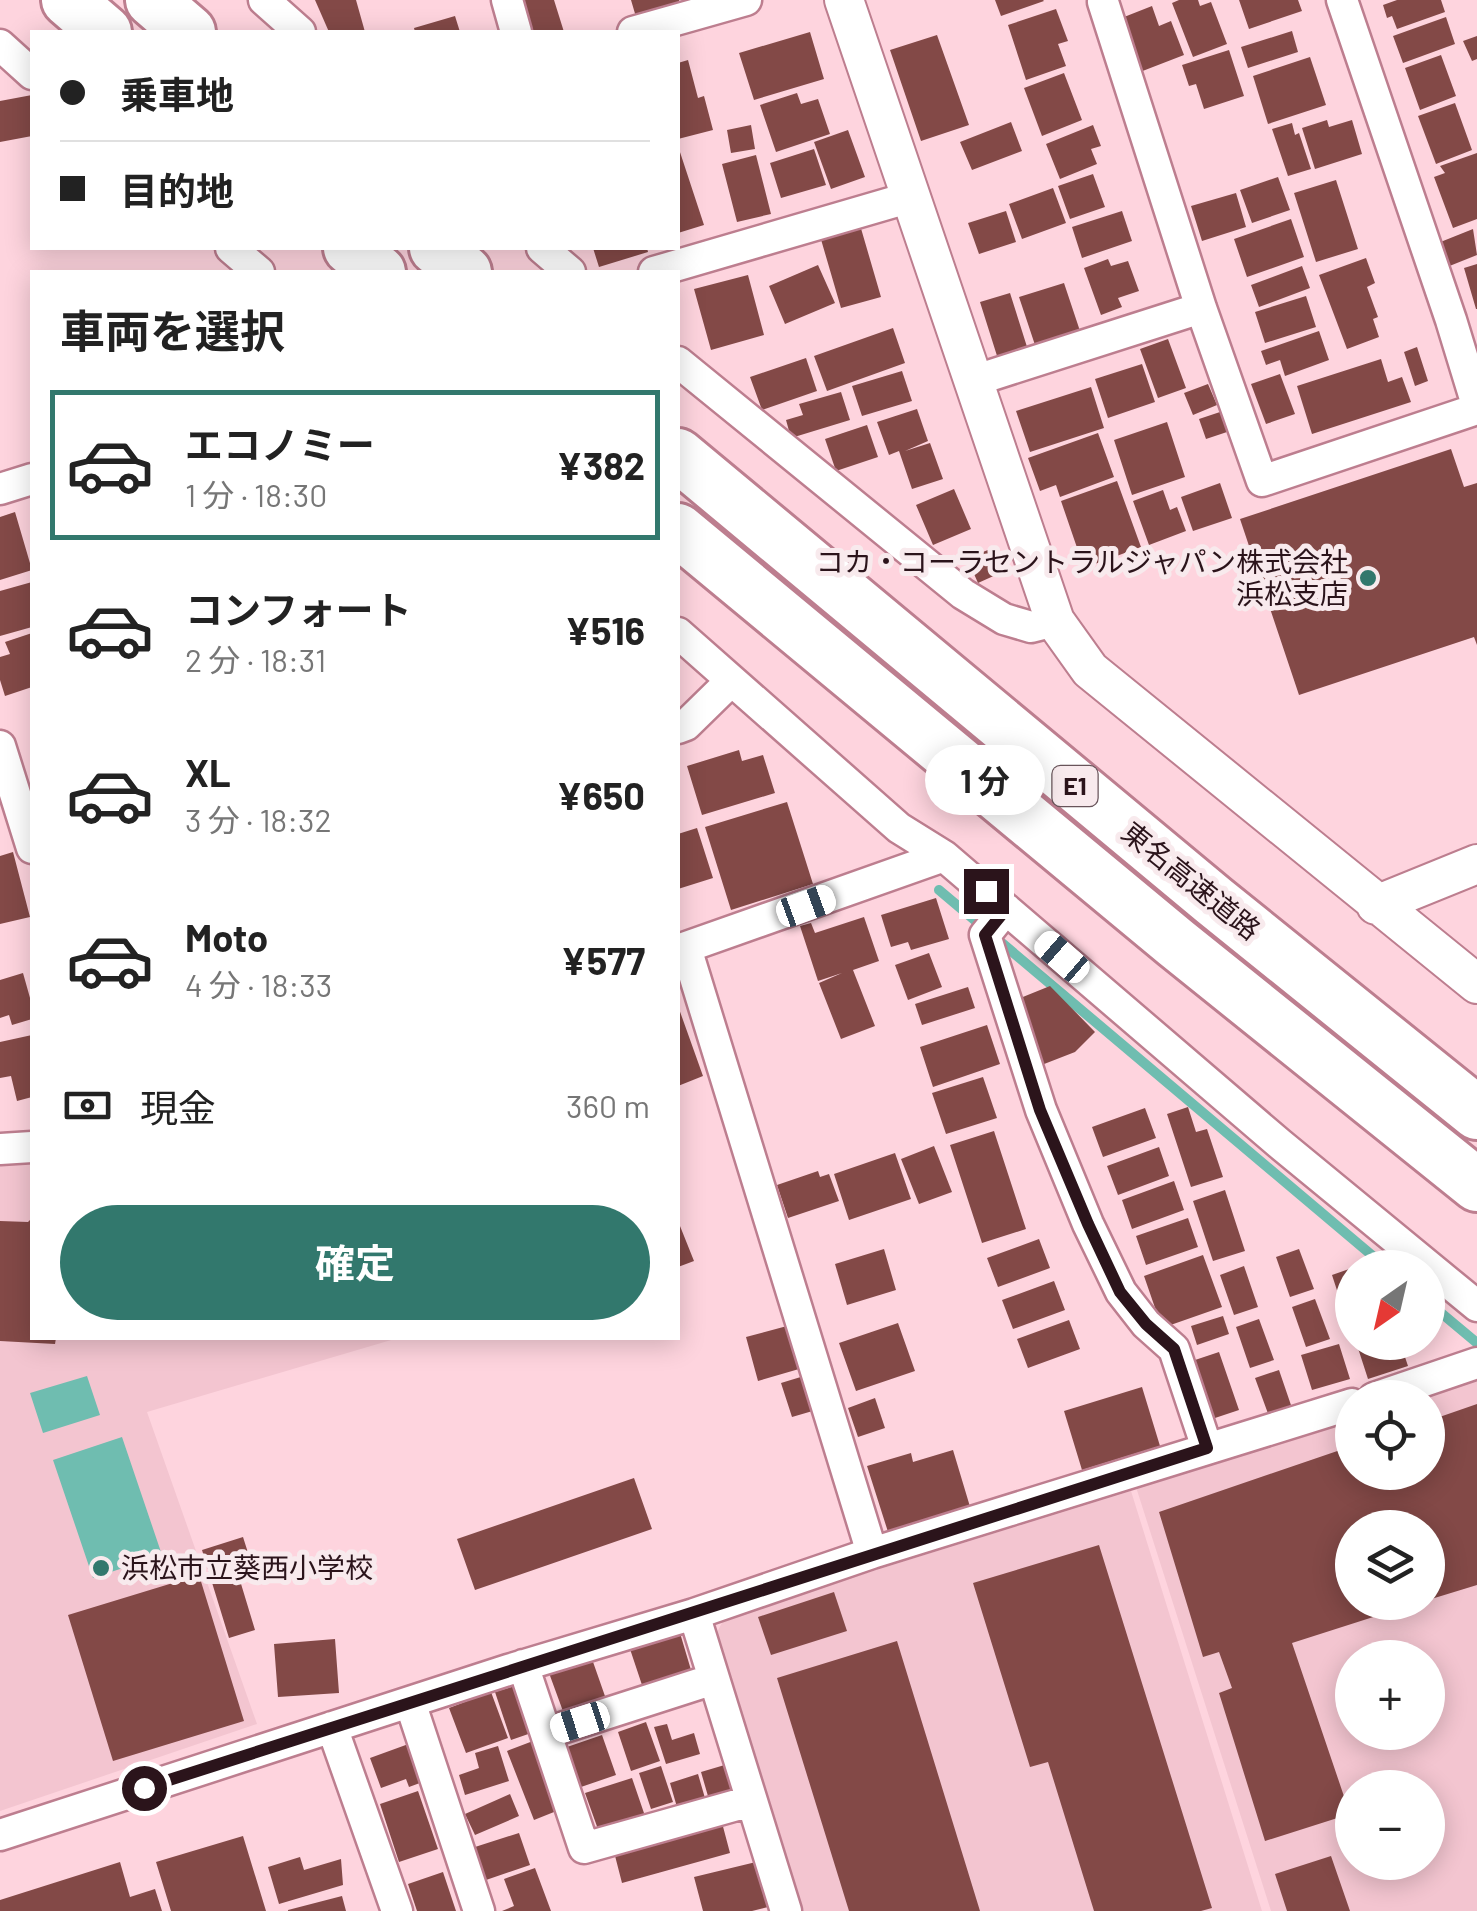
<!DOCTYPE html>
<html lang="ja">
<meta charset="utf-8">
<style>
body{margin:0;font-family:Barlow,"Noto Sans JP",sans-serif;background:#f6f6f6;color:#222;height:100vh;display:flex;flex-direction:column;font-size:38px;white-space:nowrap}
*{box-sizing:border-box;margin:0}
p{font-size:32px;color:#767676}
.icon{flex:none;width:55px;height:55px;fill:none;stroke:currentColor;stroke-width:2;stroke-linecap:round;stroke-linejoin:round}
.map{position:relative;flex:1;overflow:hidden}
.panel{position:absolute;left:30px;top:270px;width:650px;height:1070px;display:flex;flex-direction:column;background:#fff;border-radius:0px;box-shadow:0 5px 25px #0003}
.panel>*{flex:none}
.banner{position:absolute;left:30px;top:30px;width:650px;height:220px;border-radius:0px;box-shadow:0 5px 25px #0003;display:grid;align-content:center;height:220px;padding:0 30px;background:#fff}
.needle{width:65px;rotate:214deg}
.fabs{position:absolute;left:1335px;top:1250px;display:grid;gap:20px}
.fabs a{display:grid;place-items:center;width:110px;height:110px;border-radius:50%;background:#fff;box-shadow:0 5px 25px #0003;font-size:50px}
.end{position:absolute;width:45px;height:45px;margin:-22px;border:12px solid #2b141b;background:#fff;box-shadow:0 0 0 5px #fff}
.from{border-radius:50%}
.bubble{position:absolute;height:70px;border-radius:35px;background:#fff;box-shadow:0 5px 25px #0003;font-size:32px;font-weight:700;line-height:70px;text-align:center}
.car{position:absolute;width:30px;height:60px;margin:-30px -15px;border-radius:12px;box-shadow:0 0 8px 2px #0007;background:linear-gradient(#fff 24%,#345 0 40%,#fff 0 76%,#345 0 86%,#fff 0)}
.banner b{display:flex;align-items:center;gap:35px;height:95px;font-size:38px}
.banner b+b{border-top:2px solid #e0e0e0}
.banner i{width:25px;height:25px;background:#222}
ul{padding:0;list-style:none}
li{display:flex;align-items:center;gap:30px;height:150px;margin:0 20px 15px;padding:0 10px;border:5px solid transparent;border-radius:0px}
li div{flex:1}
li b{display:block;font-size:38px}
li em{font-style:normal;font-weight:700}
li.on{border-color:#32786d}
li>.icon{width:90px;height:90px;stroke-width:1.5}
h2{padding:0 30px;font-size:45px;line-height:120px}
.pay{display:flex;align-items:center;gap:25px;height:110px;padding:0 30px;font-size:38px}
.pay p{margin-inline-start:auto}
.action{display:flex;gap:20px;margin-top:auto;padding:20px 30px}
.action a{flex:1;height:115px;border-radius:60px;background:#32786d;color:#fff;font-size:40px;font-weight:700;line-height:115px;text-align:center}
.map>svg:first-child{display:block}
.built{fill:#f3c5d0;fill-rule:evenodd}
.water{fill:#6fbdb0}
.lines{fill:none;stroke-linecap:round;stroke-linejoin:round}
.stream{stroke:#6fbdb0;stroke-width:10}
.building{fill:#834947}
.minor-casing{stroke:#bd7e8f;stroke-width:35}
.tertiary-casing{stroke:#bd7e8f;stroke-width:42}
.motorway-casing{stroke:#bd7e8f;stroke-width:58}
.minor{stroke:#fff;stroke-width:30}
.tertiary{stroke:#fff;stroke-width:38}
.motorway{stroke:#fff;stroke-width:52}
.route{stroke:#2b141b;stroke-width:12}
.poi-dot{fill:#32786d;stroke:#f8eaed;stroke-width:4}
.labels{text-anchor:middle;stroke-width:10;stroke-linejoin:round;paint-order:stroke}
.shield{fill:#f8eaed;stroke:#68545a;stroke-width:2.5}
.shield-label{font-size:25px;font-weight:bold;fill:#2b141b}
.poi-label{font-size:28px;fill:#2b141b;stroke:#f8eaed;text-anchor:end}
.street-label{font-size:28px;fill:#2b141b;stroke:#f8eaed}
</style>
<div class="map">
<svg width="1477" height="1911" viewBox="0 0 1477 1911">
<rect width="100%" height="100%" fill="#fed4de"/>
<!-- built -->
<path class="built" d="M 32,1153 L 32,1338 L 398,1338 L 147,1412 L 257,1724 L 0,1811 L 0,1155 Z
M 1477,1376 L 1477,1911 L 1271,1911 L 1136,1487 L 1352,1417 L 1352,1472 L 1428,1472 L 1428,1398 L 1412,1397 ZM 1352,1528 L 1428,1528 L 1428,1602 L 1352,1602 ZM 1352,1658 L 1428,1658 L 1428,1732 L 1352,1732 ZM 1352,1788 L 1428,1788 L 1428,1862 L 1352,1862 Z
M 1131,1491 L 1262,1911 L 799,1911 L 715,1636 L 725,1617 Z"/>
<!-- water -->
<path class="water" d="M 87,1376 L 100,1415 L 43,1433 L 30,1393 Z
M 122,1437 L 162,1555 L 93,1578 L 53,1460 Z"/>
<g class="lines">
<!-- stream -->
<path class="stream" d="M 939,890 L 1387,1268
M 1428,1302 L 1477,1343"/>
</g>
<!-- building -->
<path class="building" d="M 315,0 L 356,0 L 365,32 L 329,32 Z
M 521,0 L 554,0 L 564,32 L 532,32 Z
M 631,0 L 679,0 L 680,5 L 636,17 Z
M 995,0 L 1043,0 L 1044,1 L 1001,16 Z
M 1179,0 L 1198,0 L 1200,6 L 1211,2 L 1227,44 L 1193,57 L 1172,3 Z
M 1239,0 L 1298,0 L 1302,11 L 1249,29 Z
M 1397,0 L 1441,0 L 1445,12 L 1397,29 L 1392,16 L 1387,18 L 1383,5 Z
M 1152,6 L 1159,26 L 1171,21 L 1184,55 L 1140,72 L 1119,19 Z
M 1056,9 L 1068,41 L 1058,44 L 1066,66 L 1026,80 L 1008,25 Z
M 455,16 L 460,32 L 415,32 L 414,28 Z
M 1446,17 L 1455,44 L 1403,63 L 1393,36 Z
M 1292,31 L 1298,52 L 1248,68 L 1241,47 Z
M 810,32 L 824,79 L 754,100 L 739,53 Z
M 937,35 L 969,125 L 921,141 L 890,50 Z
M 1477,36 L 1477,59 L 1472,61 L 1463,41 Z
M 1229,50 L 1244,96 L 1204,109 L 1196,84 L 1189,86 L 1182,65 Z
M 1441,55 L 1456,96 L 1420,110 L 1405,68 Z
M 1310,57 L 1326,105 L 1268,124 L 1253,76 Z
M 688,60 L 698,98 L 704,96 L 713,130 L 678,139 L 678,63 Z
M 1064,73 L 1082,120 L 1042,136 L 1024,88 Z
M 797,93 L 801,104 L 818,99 L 830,134 L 776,152 L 760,105 Z
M 32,95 L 32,136 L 0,142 L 0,101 Z
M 1455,103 L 1472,150 L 1436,164 L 1418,116 Z
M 1327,120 L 1329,127 L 1352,120 L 1362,154 L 1315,169 L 1302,128 Z
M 1011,122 L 1022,151 L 972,170 L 960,142 Z
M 1292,123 L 1295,135 L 1299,133 L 1311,169 L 1288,176 L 1272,129 Z
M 751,125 L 755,149 L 731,153 L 727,130 Z
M 1093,125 L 1101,146 L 1091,149 L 1097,164 L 1060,179 L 1046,144 Z
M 848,130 L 865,177 L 831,189 L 814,142 Z
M 678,146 L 704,225 L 678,233 Z
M 814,149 L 826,185 L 781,198 L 770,163 Z
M 1477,153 L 1477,219 L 1453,228 L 1434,177 L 1445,173 L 1440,166 Z
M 756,155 L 771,214 L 737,222 L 722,164 Z
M 1093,174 L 1105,207 L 1070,219 L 1058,186 Z
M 1278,177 L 1290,210 L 1252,223 L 1240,190 Z
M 1336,180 L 1358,249 L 1316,262 L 1294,193 Z
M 1053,188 L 1066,223 L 1022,239 L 1009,204 Z
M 1236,193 L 1246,227 L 1202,241 L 1191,206 Z
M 1006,211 L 1016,242 L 979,254 L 968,223 Z
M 1122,211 L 1132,241 L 1082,258 L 1072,227 Z
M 1291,219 L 1304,257 L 1247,277 L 1234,239 Z
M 860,225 L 881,297 L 841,308 L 820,236 Z
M 1473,229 L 1477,255 L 1447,267 L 1438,243 Z
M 593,248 L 647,248 L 648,252 L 599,267 Z
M 1366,258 L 1375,283 L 1367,287 L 1378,317 L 1373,319 L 1379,337 L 1347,349 L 1319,275 Z
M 1108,259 L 1111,266 L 1128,261 L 1139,291 L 1118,298 L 1122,307 L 1101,315 L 1084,268 Z
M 1477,264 L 1477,309 L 1476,309 L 1464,268 Z
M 818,265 L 835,303 L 785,324 L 769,286 Z
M 1302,266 L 1310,288 L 1259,307 L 1251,285 Z
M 748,275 L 764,335 L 711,350 L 694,289 Z
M 1064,283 L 1080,331 L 1035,345 L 1019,297 Z
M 1010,293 L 1028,350 L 998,359 L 980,302 Z
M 1306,296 L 1316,327 L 1265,343 L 1255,312 Z
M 893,328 L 905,363 L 827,391 L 814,356 Z
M 1319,331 L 1329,360 L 1285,376 L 1280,360 L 1266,365 L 1261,351 Z
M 1168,339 L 1186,388 L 1158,398 L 1140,349 Z
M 1417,347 L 1428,381 L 1415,386 L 1404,352 Z
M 806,358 L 817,391 L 762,410 L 750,377 Z
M 1381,359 L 1388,382 L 1402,377 L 1411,402 L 1312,434 L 1297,386 Z
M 1142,364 L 1155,402 L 1108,418 L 1095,379 Z
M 902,371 L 912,401 L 862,416 L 852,386 Z
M 1280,374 L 1295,414 L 1266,424 L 1251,384 Z
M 1208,384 L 1217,405 L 1193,415 L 1184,393 Z
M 1091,387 L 1104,428 L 1030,452 L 1016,411 Z
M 841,392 L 850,420 L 791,438 L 786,420 L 803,415 L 799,404 Z
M 917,409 L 928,441 L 905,451 L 930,443 L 943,479 L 912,489 L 899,451 L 889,455 L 877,422 Z
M 1223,411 L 1230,431 L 1206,439 L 1199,419 Z
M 1167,422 L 1185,477 L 1132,495 L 1114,440 Z
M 867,425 L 878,457 L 836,471 L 825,439 Z
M 1098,433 L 1114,477 L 1060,497 L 1056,485 L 1040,491 L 1028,458 Z
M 1451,449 L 1464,487 L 1477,483 L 1477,645 L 1474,637 L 1299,695 L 1240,519 Z
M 1117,481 L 1141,547 L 1084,568 L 1061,501 Z
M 1220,483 L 1232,518 L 1193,531 L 1181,497 Z
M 954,489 L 971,529 L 933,545 L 916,505 Z
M 1163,490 L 1170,510 L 1177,507 L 1186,531 L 1149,545 L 1133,501 Z
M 15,512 L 32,570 L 0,580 L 0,517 Z
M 988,550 L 998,574 L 978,583 L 967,558 Z
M 32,582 L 32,627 L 0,636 L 0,591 Z
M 32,633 L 32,687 L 5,696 L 0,680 L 0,657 L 10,654 L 5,642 Z
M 739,750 L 742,761 L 763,755 L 775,793 L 702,815 L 687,766 Z
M 787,802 L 813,884 L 731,910 L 705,827 Z
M 697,828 L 713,878 L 678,889 L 678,834 Z
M 13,852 L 30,917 L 0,924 L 0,856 Z
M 936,898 L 949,939 L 911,950 L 908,942 L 891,947 L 881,915 Z
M 864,917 L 879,961 L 853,970 L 875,1026 L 841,1039 L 819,983 L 842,973 L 818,981 L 800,926 L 811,923 L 815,933 Z
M 929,953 L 942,987 L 908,1000 L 895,965 Z
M 23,973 L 32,1005 L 32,1019 L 12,1025 L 9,1015 L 0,1018 L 0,980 Z
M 1050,986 L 1095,1032 L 1075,1052 L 1039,1066 L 1013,1001 Z
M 968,987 L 975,1008 L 922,1025 L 915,1004 Z
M 678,1006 L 703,1076 L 678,1086 Z
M 987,1025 L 1000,1064 L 933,1087 L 920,1047 Z
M 32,1035 L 32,1097 L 17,1101 L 11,1076 L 0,1078 L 0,1042 Z
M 983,1077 L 997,1118 L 946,1134 L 932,1093 Z
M 1188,1107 L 1196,1132 L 1207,1129 L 1223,1177 L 1191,1187 L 1167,1114 Z
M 1145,1108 L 1156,1138 L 1103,1157 L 1092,1127 Z
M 994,1131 L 1026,1229 L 982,1243 L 950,1145 Z
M 934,1146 L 952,1192 L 919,1204 L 901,1159 Z
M 1159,1147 L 1169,1176 L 1118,1195 L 1107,1166 Z
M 895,1153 L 911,1199 L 849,1220 L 834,1174 Z
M 818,1171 L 820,1177 L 829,1174 L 839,1201 L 788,1218 L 777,1185 Z
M 1174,1181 L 1184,1210 L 1132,1229 L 1122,1200 Z
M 1225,1190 L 1245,1251 L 1213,1261 L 1193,1201 Z
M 32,1218 L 32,1338 L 56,1338 L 55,1344 L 0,1341 L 0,1221 L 28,1222 Z
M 1188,1218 L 1198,1247 L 1146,1265 L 1136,1236 Z
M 678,1221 L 694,1261 L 678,1267 Z
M 1039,1239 L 1050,1268 L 998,1287 L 987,1258 Z
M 884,1249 L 896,1290 L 847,1305 L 835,1264 Z
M 1299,1249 L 1314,1289 L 1290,1297 L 1276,1257 Z
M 1203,1255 L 1222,1307 L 1162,1328 L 1144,1276 Z
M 1244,1266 L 1258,1307 L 1234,1315 L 1220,1275 Z
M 1352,1268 L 1352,1319 L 1347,1321 L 1332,1275 Z
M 1054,1281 L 1065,1310 L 1013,1329 L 1002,1300 Z
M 1315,1299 L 1330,1339 L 1306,1347 L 1292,1307 Z
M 1223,1316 L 1229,1334 L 1197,1345 L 1191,1326 Z
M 1259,1319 L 1274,1360 L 1250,1368 L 1236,1327 Z
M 1069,1320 L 1080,1349 L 1028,1368 L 1017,1339 Z
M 898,1323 L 915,1371 L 856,1391 L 839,1343 Z
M 787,1326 L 799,1369 L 758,1381 L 746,1337 Z
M 1356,1342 L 1400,1342 L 1408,1366 L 1368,1379 Z
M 1339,1344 L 1350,1379 L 1312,1390 L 1301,1355 Z
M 1219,1352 L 1239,1410 L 1209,1420 L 1189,1362 Z
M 1279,1370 L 1293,1411 L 1270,1419 L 1255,1378 Z
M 804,1376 L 816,1410 L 792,1417 L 781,1383 Z
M 1142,1387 L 1160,1446 L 1082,1470 L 1064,1411 Z
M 875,1398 L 885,1428 L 858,1437 L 848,1408 Z
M 1477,1404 L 1477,1585 L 1428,1600 L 1428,1528 L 1352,1528 L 1352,1602 L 1417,1603 L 1292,1643 L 1350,1814 L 1265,1841 L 1219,1693 L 1232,1688 L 1219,1652 L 1203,1657 L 1159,1512 L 1352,1446 L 1352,1472 L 1428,1472 L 1428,1421 Z
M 953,1450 L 971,1510 L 889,1535 L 867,1466 L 911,1453 L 913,1462 Z
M 634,1478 L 652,1529 L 475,1590 L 457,1539 Z
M 243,1537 L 250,1559 L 235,1564 L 255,1630 L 229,1638 L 202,1550 Z
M 1099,1545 L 1212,1908 L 1201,1911 L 1094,1911 L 1048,1762 L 1030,1767 L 973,1583 Z
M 199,1575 L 244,1721 L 113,1761 L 68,1615 Z
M 834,1592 L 847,1631 L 771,1655 L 758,1617 Z
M 680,1633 L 691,1670 L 642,1685 L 630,1649 Z
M 335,1639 L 339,1693 L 278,1697 L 274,1644 Z
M 897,1641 L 980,1911 L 849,1911 L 777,1678 Z
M 592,1659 L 606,1699 L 564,1714 L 549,1673 Z
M 521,1684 L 537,1731 L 511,1740 L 495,1692 Z
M 491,1692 L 508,1738 L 466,1753 L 449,1708 Z
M 646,1722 L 660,1761 L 631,1771 L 618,1732 Z
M 667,1724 L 672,1740 L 694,1733 L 700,1754 L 666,1764 L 654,1727 Z
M 602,1735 L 616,1775 L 581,1787 L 567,1747 Z
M 533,1741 L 559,1810 L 534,1820 L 507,1751 Z
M 414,1742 L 428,1780 L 409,1787 L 406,1779 L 381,1788 L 370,1758 Z
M 498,1746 L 509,1781 L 465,1795 L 459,1775 L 479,1768 L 475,1753 Z
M 728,1764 L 737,1795 L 710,1803 L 701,1772 Z
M 661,1766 L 673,1802 L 651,1809 L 639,1773 Z
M 698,1774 L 707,1805 L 679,1814 L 670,1783 Z
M 632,1778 L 645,1816 L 599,1832 L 585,1793 Z
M 418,1791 L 438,1849 L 399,1862 L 380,1804 Z
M 510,1794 L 519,1816 L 475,1835 L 465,1814 Z
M 721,1819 L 730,1853 L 622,1883 L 613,1848 Z
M 519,1833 L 530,1865 L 486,1880 L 475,1847 Z
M 243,1836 L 266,1911 L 171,1911 L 156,1862 Z
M 1331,1856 L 1350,1911 L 1287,1911 L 1275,1874 Z
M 300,1857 L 304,1870 L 341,1859 L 343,1885 L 279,1904 L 268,1867 Z
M 120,1862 L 130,1897 L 155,1889 L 162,1911 L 0,1911 L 0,1900 Z
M 756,1862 L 768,1907 L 752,1911 L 703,1911 L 694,1877 Z
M 535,1868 L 551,1911 L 502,1911 L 514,1906 L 504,1879 Z
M 443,1872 L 456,1911 L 417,1911 L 408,1884 Z
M 342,1896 L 346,1911 L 288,1911 L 288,1910 Z"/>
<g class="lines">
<defs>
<path id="minor" d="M 264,0 L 300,32
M 507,0 L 516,32
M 1342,0 L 1451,320 L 1477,405
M 1103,2 L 1201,308 L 1262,481 L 1477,409
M 633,32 L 746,0
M 0,45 L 32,74
M 231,248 L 259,272
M 542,248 L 570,272
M 654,272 L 911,197
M 678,362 L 963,594 L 1004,619 L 1031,627 L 1055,621
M 973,381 L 1201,308
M 0,489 L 32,479
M 678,633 L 899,828 L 944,856 L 1280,1144 L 1477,1306
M 678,728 L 686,725 L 731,681
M 0,746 L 32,848
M 1006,909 L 985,935 L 1041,1110 L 1088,1224 L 1121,1292 L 1146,1324 L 1174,1349 L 1207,1448
M 686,948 L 872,1553
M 678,950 L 944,856
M 0,1149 L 32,1147
M 1374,1398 L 1477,1363
M 694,1614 L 786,1911
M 523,1665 L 584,1848 L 751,1801
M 410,1702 L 479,1911
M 332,1727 L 397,1911
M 546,1733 L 714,1679
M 0,1835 L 508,1670 L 694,1614 L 872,1553 L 1352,1404"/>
<path id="tertiary" d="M 844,0 L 1055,621 L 1090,670 L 1477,984
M 1376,905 L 1477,864"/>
<path id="motorway" d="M 68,0 L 105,32
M 152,0 L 189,32
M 350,248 L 379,272
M 436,248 L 465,272
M 678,455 L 1214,901 L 1477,1113
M 678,530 L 1176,943 L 1477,1185"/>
</defs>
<!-- minor casing -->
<use href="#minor" class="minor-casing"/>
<!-- tertiary casing -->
<use href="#tertiary" class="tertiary-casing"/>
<!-- motorway casing -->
<use href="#motorway" class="motorway-casing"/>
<!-- minor -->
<use href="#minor" class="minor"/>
<!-- tertiary -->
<use href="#tertiary" class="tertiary"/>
<!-- motorway -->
<use href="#motorway" class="motorway"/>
</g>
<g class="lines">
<!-- route -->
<path class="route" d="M 144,1788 L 1207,1448 L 1174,1349 L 1146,1324 L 1120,1292 L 1088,1224 L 1040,1110 L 985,935 L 1006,909 L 986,891"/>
</g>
<!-- markers -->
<g class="poi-dot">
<circle cx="1368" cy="578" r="10"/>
<circle cx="101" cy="1568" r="10"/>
</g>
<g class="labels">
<!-- shield labels -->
<rect class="shield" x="1052.5" y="766" width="45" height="40" rx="8"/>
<g class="shield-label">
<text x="1075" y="795">E1</text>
</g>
<!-- poi labels -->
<g class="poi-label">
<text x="1348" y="572">コカ・コーラセントラルジャパン株式会社<tspan x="1348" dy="32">浜松支店</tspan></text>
<text x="121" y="1578" text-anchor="start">浜松市立葵西小学校</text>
</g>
<!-- street labels -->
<g class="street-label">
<text transform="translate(1191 881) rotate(39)" y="10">東名高速道路</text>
</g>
</g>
</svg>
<div class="fabs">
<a><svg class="needle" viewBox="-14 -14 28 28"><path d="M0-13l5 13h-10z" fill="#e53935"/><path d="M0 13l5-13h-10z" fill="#767676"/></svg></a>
<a><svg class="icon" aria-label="locate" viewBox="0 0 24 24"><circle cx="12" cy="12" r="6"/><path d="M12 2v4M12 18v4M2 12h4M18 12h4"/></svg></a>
<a><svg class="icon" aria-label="layers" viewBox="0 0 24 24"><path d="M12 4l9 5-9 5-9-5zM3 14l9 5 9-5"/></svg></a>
<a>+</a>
<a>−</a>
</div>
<i class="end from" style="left:144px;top:1788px"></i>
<i class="end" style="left:986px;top:891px"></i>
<div class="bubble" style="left:925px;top:745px;width:120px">1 分</div>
<i class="car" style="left:806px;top:906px;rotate:70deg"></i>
<i class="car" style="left:1062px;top:957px;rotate:311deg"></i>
<i class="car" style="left:580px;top:1722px;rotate:252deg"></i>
<div class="banner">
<b><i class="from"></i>乗車地</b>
<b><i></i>目的地</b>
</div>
<section class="panel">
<h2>車両を選択</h2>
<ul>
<li class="on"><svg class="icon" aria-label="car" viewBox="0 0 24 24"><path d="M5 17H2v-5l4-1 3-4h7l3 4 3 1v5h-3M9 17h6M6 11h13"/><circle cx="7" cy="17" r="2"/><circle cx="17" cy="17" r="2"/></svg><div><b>エコノミー</b><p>1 分 · 18:30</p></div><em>¥382</em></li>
<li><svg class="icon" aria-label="car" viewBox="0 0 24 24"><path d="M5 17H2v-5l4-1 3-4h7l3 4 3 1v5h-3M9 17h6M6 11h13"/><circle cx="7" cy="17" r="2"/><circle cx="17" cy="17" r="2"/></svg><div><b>コンフォート</b><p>2 分 · 18:31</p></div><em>¥516</em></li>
<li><svg class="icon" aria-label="car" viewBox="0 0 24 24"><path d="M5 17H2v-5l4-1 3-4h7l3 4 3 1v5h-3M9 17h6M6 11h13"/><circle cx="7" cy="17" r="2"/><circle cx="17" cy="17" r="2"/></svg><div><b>XL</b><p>3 分 · 18:32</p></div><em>¥650</em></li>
<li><svg class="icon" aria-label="car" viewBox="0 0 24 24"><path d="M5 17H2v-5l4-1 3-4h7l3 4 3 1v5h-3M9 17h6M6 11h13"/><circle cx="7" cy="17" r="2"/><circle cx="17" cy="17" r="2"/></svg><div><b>Moto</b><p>4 分 · 18:33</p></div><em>¥577</em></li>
</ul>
<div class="pay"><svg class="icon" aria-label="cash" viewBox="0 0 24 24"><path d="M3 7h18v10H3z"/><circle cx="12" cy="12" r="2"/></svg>現金<p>360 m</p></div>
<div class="action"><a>確定</a></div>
</section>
</div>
